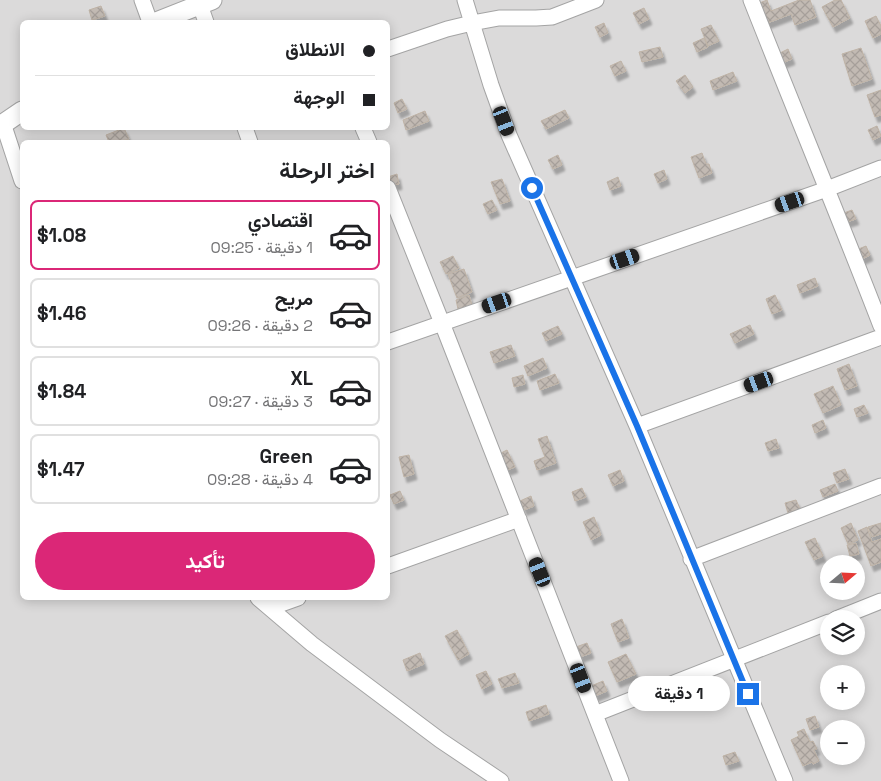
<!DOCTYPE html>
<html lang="ar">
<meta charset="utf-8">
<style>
body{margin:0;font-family:"Space Grotesk",Vazirmatn,sans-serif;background:#f2f2f2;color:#202124;direction:rtl;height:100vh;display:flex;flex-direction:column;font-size:19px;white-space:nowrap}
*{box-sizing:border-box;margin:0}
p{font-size:16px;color:#757577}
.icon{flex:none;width:28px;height:28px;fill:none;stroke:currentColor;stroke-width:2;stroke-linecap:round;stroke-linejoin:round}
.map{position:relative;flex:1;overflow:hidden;direction:ltr}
.details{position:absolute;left:20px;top:140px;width:370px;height:460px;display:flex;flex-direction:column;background:#fff;border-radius:8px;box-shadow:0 2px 12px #0003;direction:rtl}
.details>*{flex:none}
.top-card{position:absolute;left:20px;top:20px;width:370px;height:110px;border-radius:8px;box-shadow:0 2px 12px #0003;direction:rtl;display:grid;align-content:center;height:110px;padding:0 15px;background:#fff}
.needle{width:32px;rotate:71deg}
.fabs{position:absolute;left:820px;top:555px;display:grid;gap:10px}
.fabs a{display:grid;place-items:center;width:45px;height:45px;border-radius:50%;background:#fff;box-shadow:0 2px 12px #0003;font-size:25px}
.end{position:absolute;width:22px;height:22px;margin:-11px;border:6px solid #1a73e8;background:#fff;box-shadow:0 0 0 2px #fff}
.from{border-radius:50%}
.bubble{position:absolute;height:35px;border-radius:18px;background:#fff;box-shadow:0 2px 12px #0003;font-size:16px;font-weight:700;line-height:35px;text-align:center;direction:rtl}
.car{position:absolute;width:15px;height:30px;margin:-15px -8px;border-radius:6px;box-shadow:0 0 4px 1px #0007;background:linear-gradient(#222 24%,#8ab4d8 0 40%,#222 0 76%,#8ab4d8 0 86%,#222 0)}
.top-card b{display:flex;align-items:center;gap:18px;height:48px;font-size:19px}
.top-card b+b{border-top:1px solid #e0e0e0}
.top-card i{width:12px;height:12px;background:#202124}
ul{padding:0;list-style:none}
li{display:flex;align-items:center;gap:15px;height:70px;margin:0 10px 8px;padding:0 5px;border:2px solid #e0e0e0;border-radius:8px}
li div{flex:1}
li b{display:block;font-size:19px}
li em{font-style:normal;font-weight:700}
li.current{border-color:#db2777}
li>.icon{width:45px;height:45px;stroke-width:1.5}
h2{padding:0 15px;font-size:22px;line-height:60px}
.action{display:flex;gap:10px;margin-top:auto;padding:10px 15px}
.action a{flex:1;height:58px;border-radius:30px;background:#db2777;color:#fff;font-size:20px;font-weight:700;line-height:58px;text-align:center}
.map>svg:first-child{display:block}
.residential{fill:#dbdada;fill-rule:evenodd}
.building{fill:url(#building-cross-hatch);stroke:#bfb3a6;filter:url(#shadow)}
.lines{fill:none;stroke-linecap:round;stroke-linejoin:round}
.minor-casing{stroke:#a4a4a4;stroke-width:17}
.tertiary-casing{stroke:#a4a4a4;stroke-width:21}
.minor{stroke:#fff;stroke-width:15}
.tertiary{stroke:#fff;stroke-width:19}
.route{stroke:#1a73e8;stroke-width:6}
</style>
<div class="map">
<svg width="881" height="781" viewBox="0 0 881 781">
<defs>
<pattern id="building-cross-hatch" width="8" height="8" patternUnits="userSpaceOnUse" patternTransform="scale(1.25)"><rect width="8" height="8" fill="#c2bab3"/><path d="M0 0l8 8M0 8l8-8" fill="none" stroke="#a69f9a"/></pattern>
<filter id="shadow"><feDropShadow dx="3" dy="5.5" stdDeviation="1" flood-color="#0004"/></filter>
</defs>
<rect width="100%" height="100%" fill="#eeebe3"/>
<!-- residential -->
<path class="residential" d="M 0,0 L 881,0 L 881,781 L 0,781 ZM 22,22 L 388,22 L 388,128 L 22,128 ZM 22,142 L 388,142 L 388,598 L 22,598 ZM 829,564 L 856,564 L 856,591 L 829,591 ZM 829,619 L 856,619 L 856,646 L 829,646 ZM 829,674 L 856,674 L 856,701 L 829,701 ZM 829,729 L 856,729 L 856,756 L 829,756 Z"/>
<!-- building -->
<path class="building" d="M 767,0 L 771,11 L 799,0 L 810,0 L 816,17 L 795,25 L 791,14 L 765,24 L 757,4 Z
M 835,0 L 841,0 L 850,18 L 833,27 L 822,7 Z
M 101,6 L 105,16 L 92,20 L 89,10 Z
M 644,8 L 649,19 L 639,24 L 633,13 Z
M 876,16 L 881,26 L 881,34 L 873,38 L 865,21 Z
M 604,23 L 608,33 L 600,37 L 595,27 Z
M 711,25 L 719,41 L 708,46 L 701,29 Z
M 704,38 L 708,47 L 697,52 L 693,43 Z
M 660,47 L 663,57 L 642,62 L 639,52 Z
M 861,48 L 872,79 L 852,86 L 842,54 Z
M 788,49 L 792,59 L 782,63 L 778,54 Z
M 621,61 L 626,71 L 615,76 L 610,66 Z
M 733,72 L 737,81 L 713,90 L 710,81 Z
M 685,75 L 693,87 L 685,93 L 676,81 Z
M 881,90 L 881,115 L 875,117 L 867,95 Z
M 402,99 L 407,109 L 398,113 L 394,103 Z
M 565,110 L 569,118 L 546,129 L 541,121 Z
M 425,111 L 429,121 L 406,130 L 403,120 Z
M 877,126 L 881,136 L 873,140 L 868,130 Z
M 124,128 L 129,139 L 119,142 L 109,142 L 106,135 Z
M 702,153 L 706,164 L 709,164 L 712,173 L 699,178 L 691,157 Z
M 558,155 L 562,165 L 553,169 L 548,160 Z
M 664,170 L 667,179 L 658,183 L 654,174 Z
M 397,174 L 399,184 L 388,186 L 388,177 Z
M 618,177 L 621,186 L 610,190 L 607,182 Z
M 502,179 L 510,201 L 500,204 L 491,182 Z
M 492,200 L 497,210 L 488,214 L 483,204 Z
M 852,210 L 856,219 L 844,223 L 841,214 Z
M 866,246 L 870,255 L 860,260 L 856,250 Z
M 453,256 L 459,268 L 446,274 L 440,262 Z
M 464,269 L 472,292 L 457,298 L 448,274 Z
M 815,278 L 818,286 L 800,293 L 797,285 Z
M 469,295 L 472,305 L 458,309 L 456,300 Z
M 775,295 L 782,310 L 772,314 L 766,299 Z
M 750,325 L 754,334 L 735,343 L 730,334 Z
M 558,326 L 562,334 L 546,341 L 542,333 Z
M 511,345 L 515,356 L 494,363 L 490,352 Z
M 543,358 L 547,368 L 528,376 L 524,366 Z
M 849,364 L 857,386 L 845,390 L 837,369 Z
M 555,374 L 559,383 L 540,390 L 537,381 Z
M 523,375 L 525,384 L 514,387 L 512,378 Z
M 833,386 L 841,405 L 823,413 L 814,394 Z
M 864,405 L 868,413 L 857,417 L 854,409 Z
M 823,420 L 826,428 L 815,433 L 812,425 Z
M 547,436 L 556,463 L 537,470 L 534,461 L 545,457 L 538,439 Z
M 776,439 L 779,448 L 768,451 L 765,443 Z
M 507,450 L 515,467 L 507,470 L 499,454 Z
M 409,455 L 414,474 L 404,477 L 399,457 Z
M 845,469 L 849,479 L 837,483 L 833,473 Z
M 620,470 L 624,481 L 613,486 L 608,475 Z
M 835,484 L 838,491 L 823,497 L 820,490 Z
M 582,488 L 586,497 L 575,501 L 572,492 Z
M 400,491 L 404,500 L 394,504 L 390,495 Z
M 531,496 L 534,506 L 524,510 L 520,501 Z
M 796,500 L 800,509 L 788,513 L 785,503 Z
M 594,517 L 601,535 L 591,540 L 583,522 Z
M 851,523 L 858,540 L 848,544 L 841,528 Z
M 881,523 L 881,534 L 872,537 L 868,527 Z
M 867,527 L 872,542 L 881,539 L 881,562 L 871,566 L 858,531 Z
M 815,538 L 823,556 L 814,560 L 805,542 Z
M 856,543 L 859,554 L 850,556 L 847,545 Z
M 622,619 L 629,638 L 618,642 L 611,624 Z
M 457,630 L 469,654 L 458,660 L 445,636 Z
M 587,643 L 591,653 L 580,657 L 576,647 Z
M 420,653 L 424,664 L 407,671 L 403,660 Z
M 626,654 L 636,674 L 617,682 L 608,662 Z
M 486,671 L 492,684 L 482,689 L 476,675 Z
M 515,673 L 519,683 L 502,688 L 498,679 Z
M 603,681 L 607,691 L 595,696 L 591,686 Z
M 546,705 L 549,714 L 529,721 L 526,712 Z
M 815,716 L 819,727 L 810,730 L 806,719 Z
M 804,729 L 810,742 L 813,741 L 817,749 L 814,750 L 819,761 L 813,764 L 812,762 L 803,766 L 791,740 L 799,736 L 797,732 Z
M 735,752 L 739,761 L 726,765 L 723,756 Z"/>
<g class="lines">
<defs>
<path id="minor" d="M 142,0 L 150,22
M 465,0 L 491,85 L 509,135 L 637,426 L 785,781
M 751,0 C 794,109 839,217 881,326
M 200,5 L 206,22
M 388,49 L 447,29 L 472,23 L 499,18 L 536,18 L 552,17 L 596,0
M 3,123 L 22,181
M 245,128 L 250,142
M 363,128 L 369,142
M 388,188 L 442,323 L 621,781
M 388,342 L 827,189 L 881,168
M 637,426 L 881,337
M 691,559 L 881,486
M 388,566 L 519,519
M 258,598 L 312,644 L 440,740 L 501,781
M 270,608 L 298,598
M 836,619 L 881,601
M 595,714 L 829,622"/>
<path id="tertiary" d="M 156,22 L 212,0
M 0,126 L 22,111"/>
</defs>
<!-- minor casing -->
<use href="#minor" class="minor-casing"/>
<!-- tertiary casing -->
<use href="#tertiary" class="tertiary-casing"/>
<!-- minor -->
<use href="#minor" class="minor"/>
<!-- tertiary -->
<use href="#tertiary" class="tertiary"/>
</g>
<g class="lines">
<!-- route -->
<path class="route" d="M 532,188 L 637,426 L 748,694"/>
</g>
</svg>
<div class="fabs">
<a><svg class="needle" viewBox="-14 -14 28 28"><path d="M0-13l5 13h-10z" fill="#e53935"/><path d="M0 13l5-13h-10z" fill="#757577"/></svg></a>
<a><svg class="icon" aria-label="layers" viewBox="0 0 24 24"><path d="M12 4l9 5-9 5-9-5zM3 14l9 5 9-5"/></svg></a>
<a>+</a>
<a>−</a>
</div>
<i class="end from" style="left:532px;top:188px"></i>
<i class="end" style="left:748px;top:694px"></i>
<div class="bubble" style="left:628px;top:676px;width:102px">1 دقيقة</div>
<i class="car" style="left:504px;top:121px;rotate:159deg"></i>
<i class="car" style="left:790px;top:202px;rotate:251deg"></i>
<i class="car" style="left:625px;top:259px;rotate:71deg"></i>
<i class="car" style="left:497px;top:303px;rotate:251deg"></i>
<i class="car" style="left:759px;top:382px;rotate:250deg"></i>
<i class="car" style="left:540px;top:572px;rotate:338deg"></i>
<i class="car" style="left:581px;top:678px;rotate:159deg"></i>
<div class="top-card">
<b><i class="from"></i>الانطلاق</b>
<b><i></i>الوجهة</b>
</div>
<section class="details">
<h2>اختر الرحلة</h2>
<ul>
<li class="current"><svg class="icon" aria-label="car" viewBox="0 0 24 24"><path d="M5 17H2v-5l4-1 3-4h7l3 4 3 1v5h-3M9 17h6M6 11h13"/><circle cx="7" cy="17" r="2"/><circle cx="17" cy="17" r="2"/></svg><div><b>اقتصادي</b><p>1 دقيقة · 09:25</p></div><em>$1.08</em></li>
<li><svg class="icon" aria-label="car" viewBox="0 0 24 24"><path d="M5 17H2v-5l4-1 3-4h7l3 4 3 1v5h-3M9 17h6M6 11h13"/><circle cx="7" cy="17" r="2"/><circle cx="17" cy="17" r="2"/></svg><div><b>مريح</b><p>2 دقيقة · 09:26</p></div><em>$1.46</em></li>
<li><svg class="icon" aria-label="car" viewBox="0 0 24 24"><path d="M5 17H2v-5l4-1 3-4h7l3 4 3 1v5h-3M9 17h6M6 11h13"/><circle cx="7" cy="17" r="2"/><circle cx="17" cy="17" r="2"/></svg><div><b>XL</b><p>3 دقيقة · 09:27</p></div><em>$1.84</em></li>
<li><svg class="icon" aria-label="car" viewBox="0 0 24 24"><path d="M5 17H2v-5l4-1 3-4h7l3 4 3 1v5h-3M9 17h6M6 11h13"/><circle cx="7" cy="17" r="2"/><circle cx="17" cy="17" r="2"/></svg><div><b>Green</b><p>4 دقيقة · 09:28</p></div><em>$1.47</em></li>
</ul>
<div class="action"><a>تأكيد</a></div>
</section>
</div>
